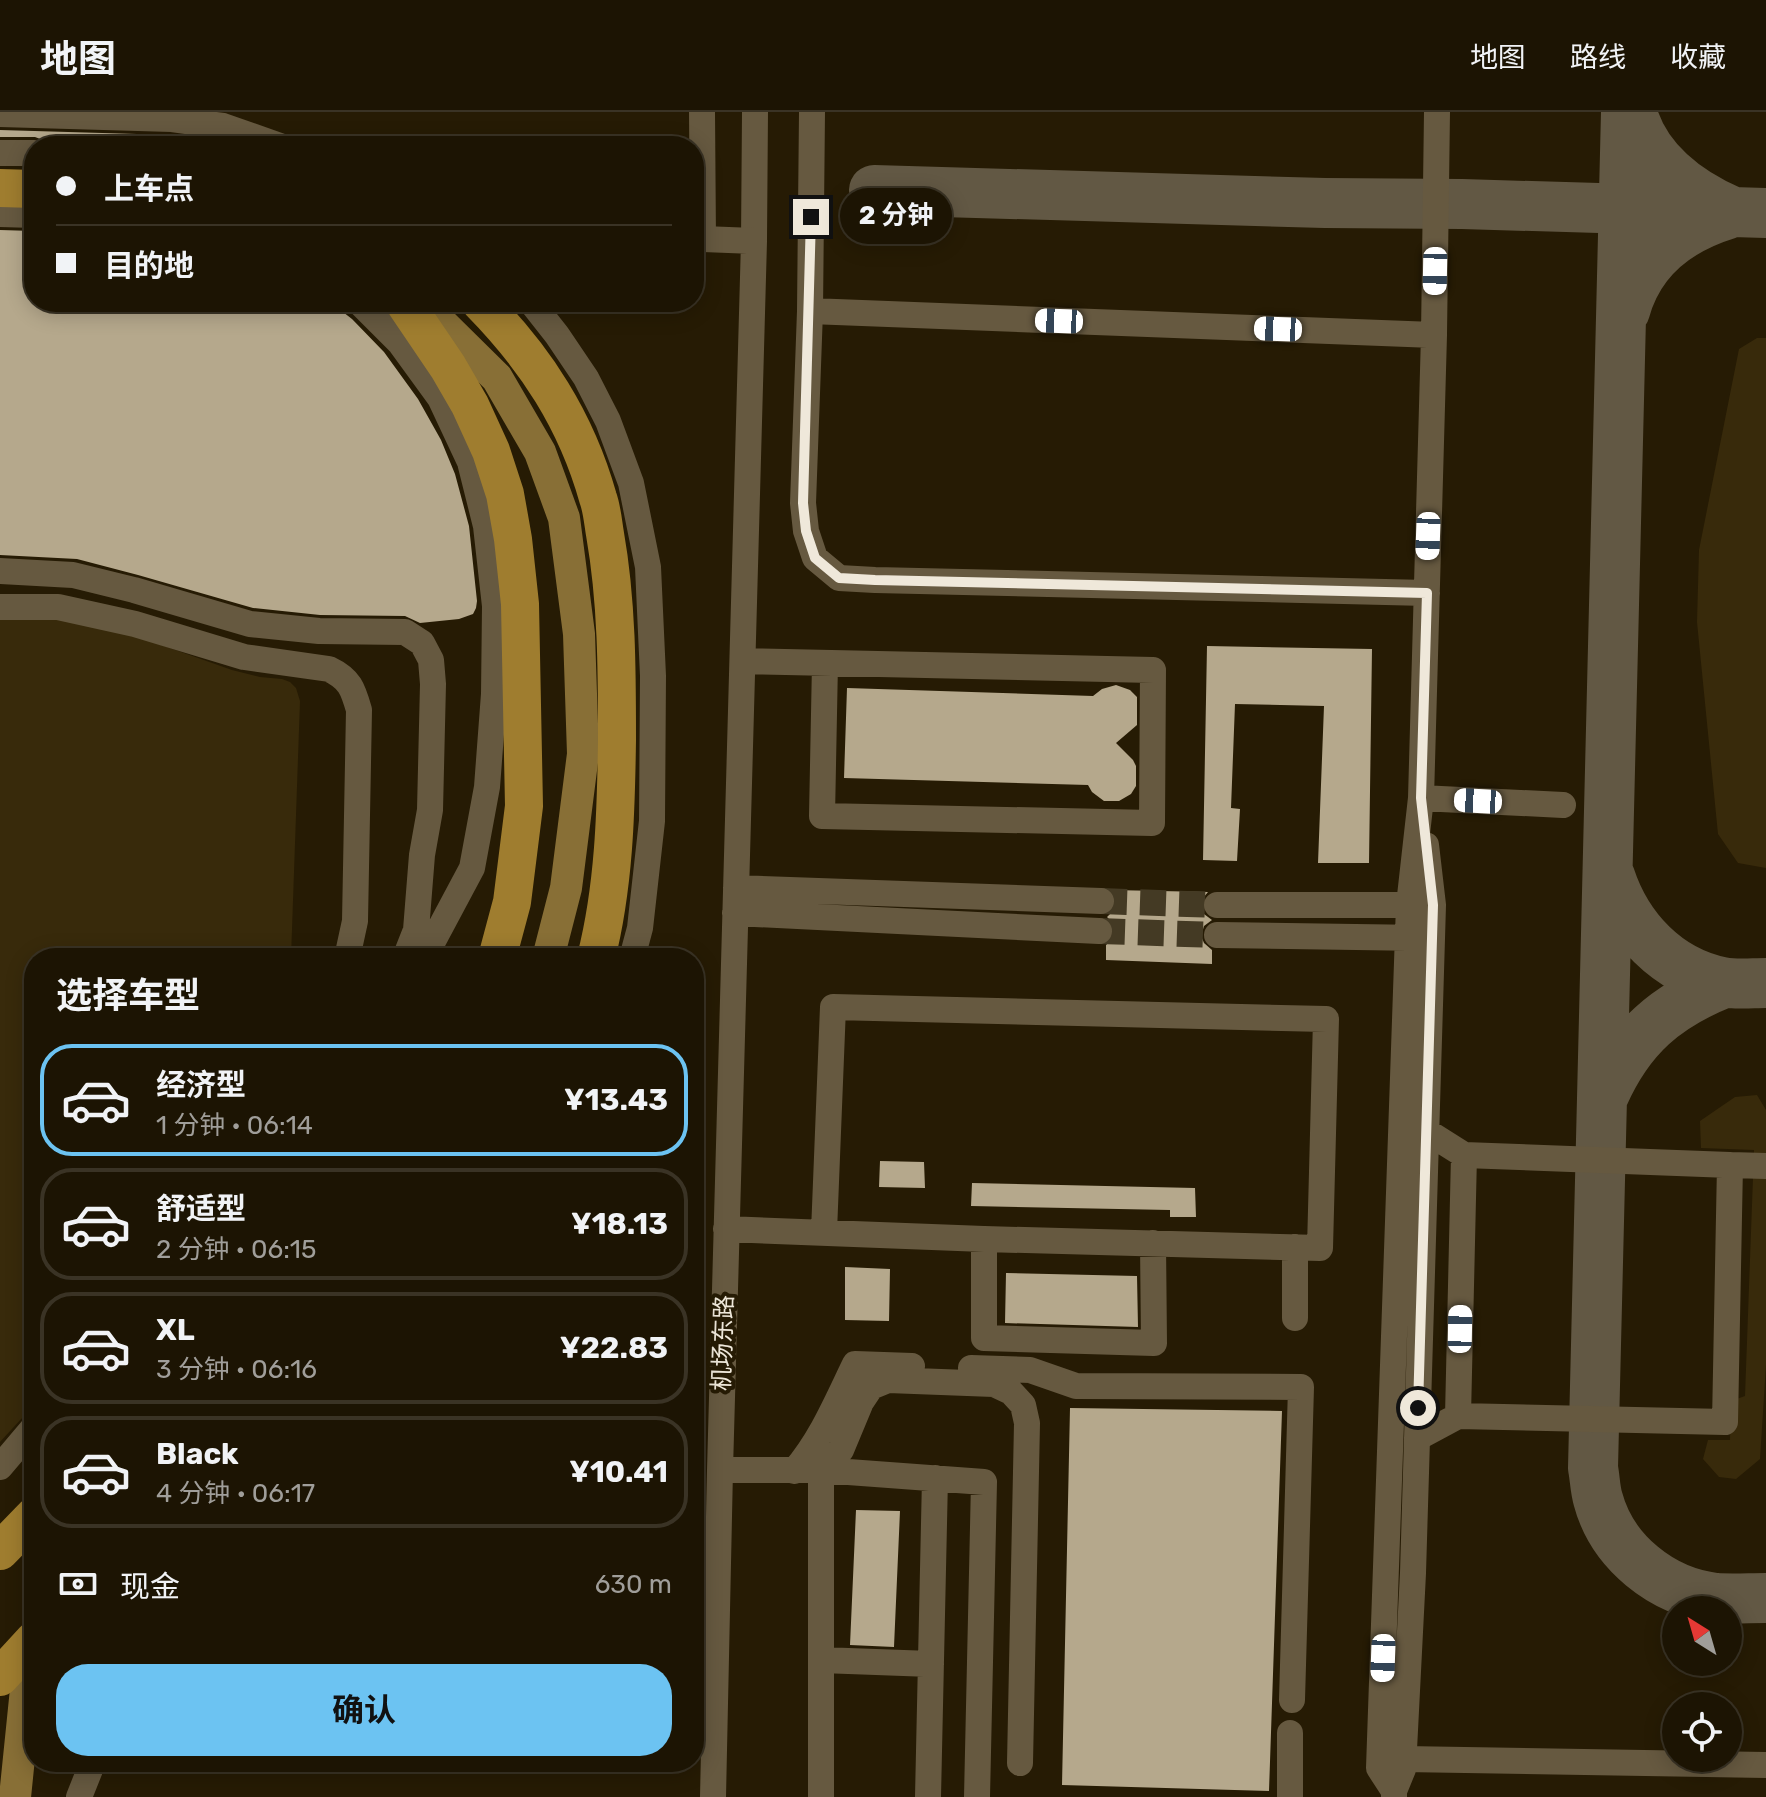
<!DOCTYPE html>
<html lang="zh">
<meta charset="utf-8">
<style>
body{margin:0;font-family:Rubik,"Noto Sans SC",sans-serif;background:#292112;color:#f1f3f6;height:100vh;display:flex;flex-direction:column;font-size:30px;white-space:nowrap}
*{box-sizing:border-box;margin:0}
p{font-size:26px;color:#a09e9a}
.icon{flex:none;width:44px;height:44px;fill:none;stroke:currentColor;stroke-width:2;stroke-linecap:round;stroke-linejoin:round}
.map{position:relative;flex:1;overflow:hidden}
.side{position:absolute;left:24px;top:836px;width:680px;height:824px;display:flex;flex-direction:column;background:#1c1403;border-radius:32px;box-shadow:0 4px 20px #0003,0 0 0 2px #3a3325}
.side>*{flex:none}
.top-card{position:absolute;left:24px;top:24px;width:680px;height:176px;border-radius:32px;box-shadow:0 4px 20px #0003,0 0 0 2px #3a3325;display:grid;align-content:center;height:176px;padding:0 32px;background:#1c1403}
.needle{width:52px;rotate:323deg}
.fabs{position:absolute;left:1662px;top:1484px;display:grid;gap:16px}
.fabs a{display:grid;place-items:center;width:80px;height:80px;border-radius:50%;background:#1c1403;box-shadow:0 4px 20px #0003,0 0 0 2px #3a3325;font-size:40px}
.end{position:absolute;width:36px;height:36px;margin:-18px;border:10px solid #efe8da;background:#111;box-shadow:0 0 0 4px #111}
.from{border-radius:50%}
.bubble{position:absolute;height:56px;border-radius:28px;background:#1c1403;box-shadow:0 4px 20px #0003,0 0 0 2px #3a3325;font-size:26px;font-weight:700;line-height:56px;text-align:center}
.car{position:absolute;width:24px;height:48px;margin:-24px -12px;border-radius:10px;box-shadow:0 0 6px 2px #0007;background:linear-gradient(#fff 24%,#345 0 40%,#fff 0 76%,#345 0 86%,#fff 0)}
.top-card b{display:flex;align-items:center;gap:28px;height:76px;font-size:30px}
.top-card b+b{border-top:2px solid #3a3325}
.top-card i{width:20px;height:20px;background:#f1f3f6}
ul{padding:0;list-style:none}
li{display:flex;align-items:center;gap:24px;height:112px;margin:0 16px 12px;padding:0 16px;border:4px solid #3a3325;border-radius:32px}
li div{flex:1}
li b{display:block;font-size:30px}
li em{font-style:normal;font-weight:700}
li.active{border-color:#6cc3f2}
li>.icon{width:72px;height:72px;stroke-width:1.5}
h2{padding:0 32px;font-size:36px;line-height:96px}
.pay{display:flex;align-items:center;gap:20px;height:88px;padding:0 32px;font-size:30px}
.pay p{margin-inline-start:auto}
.action{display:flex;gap:16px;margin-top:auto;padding:16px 32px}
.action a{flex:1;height:92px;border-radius:32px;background:#6cc3f2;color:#111;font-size:32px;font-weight:700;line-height:92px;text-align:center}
header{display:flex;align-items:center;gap:48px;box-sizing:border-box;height:112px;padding:0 40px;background:#1c1403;border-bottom:2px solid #3a3325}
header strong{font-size:38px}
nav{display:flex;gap:44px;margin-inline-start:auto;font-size:28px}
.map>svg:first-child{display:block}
.green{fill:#382a0b}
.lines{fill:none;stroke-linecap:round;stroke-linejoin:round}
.taxiway{stroke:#625844;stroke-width:50}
.building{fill:#b5a88c}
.minor-tunnel{stroke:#443a24;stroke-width:26;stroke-dasharray:26 13;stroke-linecap:butt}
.minor{stroke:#665940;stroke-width:26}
.major{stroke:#886f36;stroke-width:32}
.highway{stroke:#9f7d2f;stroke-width:38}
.route{stroke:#efe8da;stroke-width:10}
.labels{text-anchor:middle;stroke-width:8;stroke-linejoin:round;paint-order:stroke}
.street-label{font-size:24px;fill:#efe8da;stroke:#261b04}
</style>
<header>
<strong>地图</strong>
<nav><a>地图</a><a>路线</a><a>收藏</a></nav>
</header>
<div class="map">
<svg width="1766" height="1685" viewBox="0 0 1766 1685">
<rect width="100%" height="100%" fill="#261b04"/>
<!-- green -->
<path class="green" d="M 1757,226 L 1766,226 L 1766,756 L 1738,751 L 1718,722 L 1697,510 L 1699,438 L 1739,237 Z
M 0,505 L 65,507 L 119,518 L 232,558 L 260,565 L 282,567 L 290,570 L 296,576 L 300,589 L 291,846 L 34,846 L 34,1293 L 0,1330 Z
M 1757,983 L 1766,998 L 1766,1253 L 1760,1347 L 1736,1367 L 1719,1365 L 1703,1347 L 1708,1328 L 1730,1328 L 1731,1289 L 1745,1284 L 1754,1038 L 1701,1036 L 1700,1009 L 1735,985 Z"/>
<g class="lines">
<!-- taxiway -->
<path class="taxiway" d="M 1626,0 L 1593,1356 C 1595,1366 1595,1377 1598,1387 C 1612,1440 1662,1480 1716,1486 C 1732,1487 1749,1486 1766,1486
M 1632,0 C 1645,48 1687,80 1731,99
M 874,78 L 1325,91 L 1462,92 L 1766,101
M 1625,199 C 1639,147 1679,117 1728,102
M 1610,764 C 1627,816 1667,859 1722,870 C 1736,873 1752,871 1766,871
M 1604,983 C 1630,925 1666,894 1724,871"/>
</g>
<!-- building -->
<path class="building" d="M 0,18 L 171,23 L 181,24 L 168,32 L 130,34 L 48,34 L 43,28 L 35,25 L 0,25 Z
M 0,118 L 34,119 L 34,190 L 330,190 L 352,207 L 384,240 L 418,287 L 441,328 L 455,362 L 469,414 L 477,489 L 476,496 L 473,502 L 459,507 L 420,511 L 405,504 L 320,503 L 253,496 L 138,463 L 77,447 L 0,443 Z
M 1207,534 L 1372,537 L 1369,751 L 1318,751 L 1324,594 L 1235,592 L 1231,696 L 1240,697 L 1237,749 L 1203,748 Z
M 1116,573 L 1130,578 L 1137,585 L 1137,613 L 1116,631 L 1133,648 L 1136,654 L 1136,674 L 1131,682 L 1119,689 L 1104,689 L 1092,680 L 1088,673 L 844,666 L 847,576 L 1093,584 L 1102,577 Z
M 1112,778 L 1208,780 L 1203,786 L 1201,794 L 1204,802 L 1212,808 L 1204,814 L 1201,824 L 1204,831 L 1212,838 L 1212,852 L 1106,848 L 1106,833 L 1112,828 L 1115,821 L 1114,812 L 1107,805 L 1114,798 L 1117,790 L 1115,782 Z
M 880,1049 L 924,1050 L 925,1076 L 879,1075 Z
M 972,1071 L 1195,1076 L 1196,1105 L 1170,1105 L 1170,1098 L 971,1094 Z
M 845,1155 L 890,1157 L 889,1209 L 845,1208 Z
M 1006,1161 L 1137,1164 L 1138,1215 L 1005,1211 Z
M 1070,1296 L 1282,1299 L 1269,1679 L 1062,1673 Z
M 856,1398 L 900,1399 L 894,1535 L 850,1533 Z"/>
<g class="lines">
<!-- minor-tunnel -->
<path class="minor-tunnel" d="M 1101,789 L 1217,793
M 1099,819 L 1217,823"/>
<!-- minor -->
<path class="minor" d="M 702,0 L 703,127 L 754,129
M 812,0 L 810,199 L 803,391 L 806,419 L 815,446 L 839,466 L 875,468 L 1427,481
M 0,2 L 172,7 L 223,14 L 280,34
M 0,41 L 34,41
M 0,102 L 34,103
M 359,190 L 400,231 L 440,286 L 470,350 L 486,414 L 495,494 L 494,582 L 487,675 L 472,756 L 424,846
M 531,190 L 557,223 L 586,266 L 608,309 L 631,371 L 648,455 L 653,564 L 652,709 L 640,816 L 632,846
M 810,199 L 1434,223
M 0,459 L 73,463 L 134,478 L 250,512 L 319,519 L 405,520 L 422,531 L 431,548 L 433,572 L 430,698 L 422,743 L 416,818 L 405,846
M 0,495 L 58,495 L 135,512 L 244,545 L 329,557 C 350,567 353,577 359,598 L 355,809 L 347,846
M 743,549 L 1153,558 L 1152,711 L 822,704 L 825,551
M 1421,686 L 1563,693
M 736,776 L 1101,789
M 1217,793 L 1426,793
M 735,801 L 1099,819
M 1217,823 L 1424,826
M 1730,1053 L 1766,1054
M 726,1117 L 984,1127 L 1320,1136 L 1326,907 L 833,895 L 824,1120
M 984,1127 L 984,1226 L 1154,1231 L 1153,1131
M 1295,1206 L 1295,1135
M 971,1256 L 1030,1258 L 1076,1274 L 1301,1275 L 1292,1588
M 1458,1304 L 1725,1310 L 1730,1053 L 1464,1043
M 1417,1326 L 1458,1304 L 1464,1043 L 1426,1019
M 0,1355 L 34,1315
M 720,1358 L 821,1358 L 984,1370 L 977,1685
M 794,1359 C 821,1328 837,1289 855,1252 L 912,1254
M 821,1548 L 931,1552
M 1404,1647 L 1766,1653
M 1394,1679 L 1379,1656 L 1409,793 L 1421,686 L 1434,223 L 1437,0
M 79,1685 L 93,1650
M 713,1685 L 720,1358 L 754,129 L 755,0
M 821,1685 L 821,1358 L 841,1338 L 861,1290 L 871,1275 L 888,1268 L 994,1272 L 1011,1280 L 1023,1293 L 1027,1311 L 1020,1651
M 928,1685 L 935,1366
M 1290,1685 L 1290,1621
M 1394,1685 L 1394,1679 L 1403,1657 L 1413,1461 L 1433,793 L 1426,733"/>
<!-- major -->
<path class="major" d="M 420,190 L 497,266 L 540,340 L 564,406 L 579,522 L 583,642 L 566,776 L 548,846
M 15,1685 L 26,1577 L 34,1550"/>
<!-- highway -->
<path class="highway" d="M 0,76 L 34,77
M 404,190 L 448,255 L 470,293 L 491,339 L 505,382 L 513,427 L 520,492 L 524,694 L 512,790 L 497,846
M 480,190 C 536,247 576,308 598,386 C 602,397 603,410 605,422 C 617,490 617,559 617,628 C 616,701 614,775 596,846
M 0,1439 L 34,1404
M 0,1565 L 34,1528"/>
</g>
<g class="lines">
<!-- route -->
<path class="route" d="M 811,105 L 803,391 L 806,419 L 815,446 L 839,466 L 875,468 L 1427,481 L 1421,686 L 1433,793 L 1418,1296"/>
</g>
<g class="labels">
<!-- street labels -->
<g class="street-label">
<text transform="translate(723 1231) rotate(-88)" y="8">机场东路</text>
</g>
</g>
</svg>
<div class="fabs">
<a><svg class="needle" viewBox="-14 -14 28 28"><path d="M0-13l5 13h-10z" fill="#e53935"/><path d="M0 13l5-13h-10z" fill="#a09e9a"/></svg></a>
<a><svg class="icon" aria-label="locate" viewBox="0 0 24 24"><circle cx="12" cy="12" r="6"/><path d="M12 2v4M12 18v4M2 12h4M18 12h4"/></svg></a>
</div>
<i class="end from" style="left:1418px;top:1296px"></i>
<i class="end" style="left:811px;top:105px"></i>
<div class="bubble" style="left:840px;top:76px;width:112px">2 分钟</div>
<i class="car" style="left:1435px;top:159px;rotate:181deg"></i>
<i class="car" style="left:1059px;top:209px;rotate:272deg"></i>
<i class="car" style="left:1278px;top:217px;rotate:272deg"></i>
<i class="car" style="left:1428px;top:424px;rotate:182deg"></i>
<i class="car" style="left:1478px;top:689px;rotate:273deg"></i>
<i class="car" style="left:1460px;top:1217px;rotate:1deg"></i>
<i class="car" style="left:1383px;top:1546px;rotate:182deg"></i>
<div class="top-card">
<b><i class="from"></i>上车点</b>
<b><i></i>目的地</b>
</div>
<section class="side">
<h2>选择车型</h2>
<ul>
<li class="active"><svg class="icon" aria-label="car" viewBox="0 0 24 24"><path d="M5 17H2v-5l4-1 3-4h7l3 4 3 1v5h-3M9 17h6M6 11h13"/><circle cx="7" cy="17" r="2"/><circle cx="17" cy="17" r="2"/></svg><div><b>经济型</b><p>1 分钟 · 06:14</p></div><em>¥13.43</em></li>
<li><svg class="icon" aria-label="car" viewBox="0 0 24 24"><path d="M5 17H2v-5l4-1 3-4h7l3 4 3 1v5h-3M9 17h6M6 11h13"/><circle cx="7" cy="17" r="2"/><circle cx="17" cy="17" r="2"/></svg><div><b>舒适型</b><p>2 分钟 · 06:15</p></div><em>¥18.13</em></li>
<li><svg class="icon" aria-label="car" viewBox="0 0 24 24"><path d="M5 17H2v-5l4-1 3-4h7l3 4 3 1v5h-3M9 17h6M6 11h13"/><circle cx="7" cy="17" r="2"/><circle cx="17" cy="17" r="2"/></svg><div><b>XL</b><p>3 分钟 · 06:16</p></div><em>¥22.83</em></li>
<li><svg class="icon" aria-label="car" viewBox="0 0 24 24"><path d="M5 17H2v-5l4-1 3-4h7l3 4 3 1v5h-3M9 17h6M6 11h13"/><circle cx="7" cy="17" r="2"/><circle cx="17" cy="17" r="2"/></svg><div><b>Black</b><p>4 分钟 · 06:17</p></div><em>¥10.41</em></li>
</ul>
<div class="pay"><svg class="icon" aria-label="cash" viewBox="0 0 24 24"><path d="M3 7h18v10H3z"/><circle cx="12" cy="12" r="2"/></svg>现金<p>630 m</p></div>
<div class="action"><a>确认</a></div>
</section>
</div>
